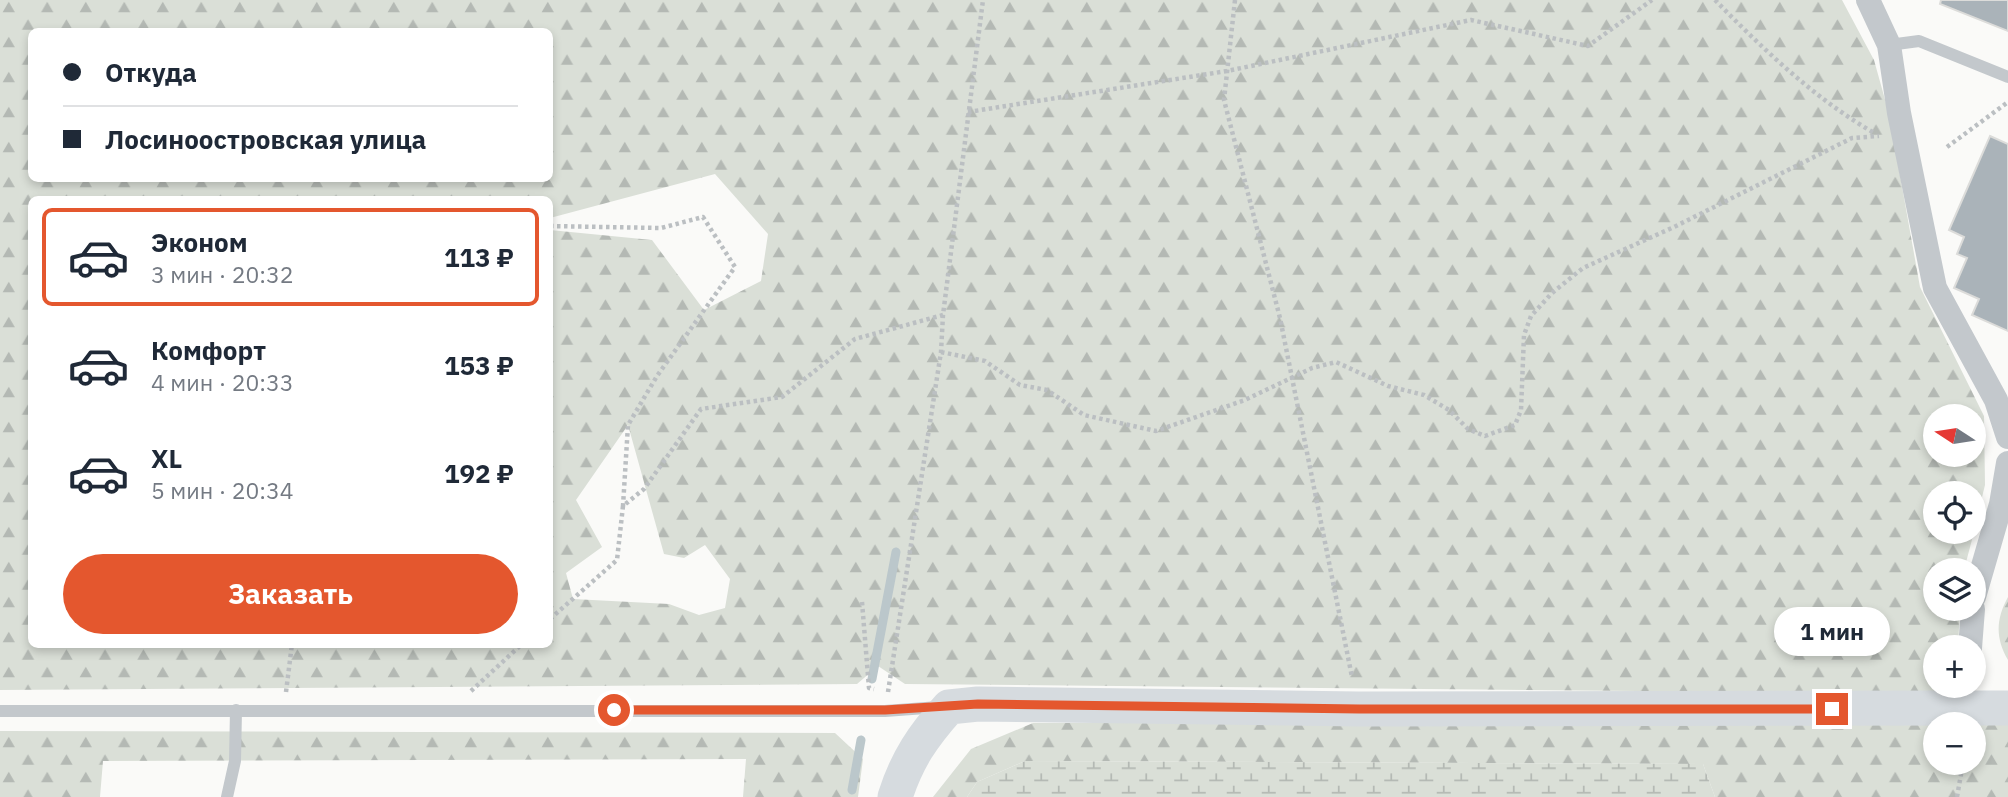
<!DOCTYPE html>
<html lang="ru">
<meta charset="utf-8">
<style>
body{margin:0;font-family:"IBM Plex Sans",sans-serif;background:#f6f6f7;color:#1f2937;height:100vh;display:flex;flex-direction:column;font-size:26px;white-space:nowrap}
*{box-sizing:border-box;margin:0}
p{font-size:23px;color:#747a83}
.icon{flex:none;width:38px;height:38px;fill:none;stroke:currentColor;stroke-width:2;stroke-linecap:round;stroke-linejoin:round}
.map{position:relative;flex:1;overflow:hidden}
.sheet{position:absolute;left:28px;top:196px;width:525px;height:452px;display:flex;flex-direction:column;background:#fff;border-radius:10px;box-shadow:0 4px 10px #0003}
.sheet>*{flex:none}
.top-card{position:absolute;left:28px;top:28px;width:525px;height:154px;border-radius:10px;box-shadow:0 4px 10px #0003;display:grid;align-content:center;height:154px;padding:0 35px;background:#fff}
.needle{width:46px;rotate:282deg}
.controls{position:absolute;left:1923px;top:404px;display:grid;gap:14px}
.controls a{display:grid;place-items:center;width:63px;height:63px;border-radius:50%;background:#fff;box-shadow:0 4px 10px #0003;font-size:35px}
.end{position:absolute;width:32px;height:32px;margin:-16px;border:9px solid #e4572e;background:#fff;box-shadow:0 0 0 4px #fff}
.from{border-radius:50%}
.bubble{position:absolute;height:49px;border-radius:24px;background:#fff;box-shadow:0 4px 10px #0003;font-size:23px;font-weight:800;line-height:49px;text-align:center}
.top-card b{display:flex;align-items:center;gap:24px;height:66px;font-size:26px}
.top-card b+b{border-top:2px solid #e0e1e3}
.top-card i{width:18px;height:18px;background:#1f2937}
ul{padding:12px 0 0;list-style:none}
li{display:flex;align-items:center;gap:21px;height:98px;margin:0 14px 10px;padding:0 21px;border:4px solid transparent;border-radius:10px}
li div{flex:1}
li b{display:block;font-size:26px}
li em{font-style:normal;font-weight:800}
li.current{border-color:#e4572e}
li>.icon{width:63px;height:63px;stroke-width:1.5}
.primary-button{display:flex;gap:14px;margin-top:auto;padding:14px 35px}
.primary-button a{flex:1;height:80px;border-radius:42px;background:#e4572e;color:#fff;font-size:28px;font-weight:800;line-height:80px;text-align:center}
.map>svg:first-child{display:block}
.forest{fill:url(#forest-firs);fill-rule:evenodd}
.wetland{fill:url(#wetland-marsh)}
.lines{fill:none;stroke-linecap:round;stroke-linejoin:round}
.stream{stroke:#bbc7cb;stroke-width:9}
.building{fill:#aab3b9;stroke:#dcdcda;stroke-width:2}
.path{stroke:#bbbfc2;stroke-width:4.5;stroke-dasharray:3.5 3.5;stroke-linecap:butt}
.lane{stroke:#c3c8cc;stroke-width:12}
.street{stroke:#c3c8cc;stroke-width:24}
.secondary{stroke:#d6dbdf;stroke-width:35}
.route{stroke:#e4572e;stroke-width:9}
</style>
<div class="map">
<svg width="2008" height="797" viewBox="0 0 2008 797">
<defs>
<pattern id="forest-firs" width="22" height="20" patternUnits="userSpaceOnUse" patternTransform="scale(1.75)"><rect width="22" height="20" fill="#dadfd7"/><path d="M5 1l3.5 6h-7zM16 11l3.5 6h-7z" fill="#b4b9b4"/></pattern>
<pattern id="wetland-marsh" width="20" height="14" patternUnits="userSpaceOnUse" patternTransform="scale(1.75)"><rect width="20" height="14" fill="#dadfd7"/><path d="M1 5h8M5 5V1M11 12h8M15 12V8" fill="none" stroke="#b4b9b4"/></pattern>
</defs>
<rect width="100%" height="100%" fill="#fafaf8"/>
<!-- forest -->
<path class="forest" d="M 0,0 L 1842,0 L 1874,60 L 1889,114 L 1920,287 L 1984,416 L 1985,485 L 1974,530 L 1974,494 L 1936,494 L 1936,532 L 1974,532 L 1964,570 L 1936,570 L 1936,609 L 1960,609 L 1958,647 L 1936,648 L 1936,686 L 1956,686 L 1956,694 L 905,684 L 878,666 L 857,684 L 0,690 ZM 32,32 L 550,32 L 550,178 L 32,178 ZM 715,174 L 768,234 L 761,281 L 704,310 L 652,240 L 550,230 L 550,644 L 32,644 L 32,200 L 550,200 L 550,218 ZM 1936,416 L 1974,416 L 1974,455 L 1936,455 ZM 628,425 L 664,554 L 684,558 L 705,545 L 730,579 L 725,608 L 699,615 L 669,604 L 573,599 L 566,573 L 602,547 L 576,500 Z
M 2008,597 L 2008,660 C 1995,638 1996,619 2008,597 Z
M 1033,723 L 2008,723 L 2008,797 L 1715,797 L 1703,764 L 1025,761 L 977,782 L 967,797 L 933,797 L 971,749 ZM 1936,724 L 1974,724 L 1974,763 L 1936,763 Z
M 0,731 L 835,733 L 863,759 L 858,797 L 743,797 L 746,759 L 103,761 L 100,797 L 0,797 Z"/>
<!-- wetland -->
<path class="wetland" d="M 1025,761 L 1703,764 L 1715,797 L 967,797 L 977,782 Z"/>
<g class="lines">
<!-- stream -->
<path class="stream" d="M 872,679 L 896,552
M 852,790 L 861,740"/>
</g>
<!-- building -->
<path class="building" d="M 1941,0 L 2008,0 L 2008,31 L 1940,4 Z
M 1990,136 L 2008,144 L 2008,331 L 1972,315 L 1979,299 L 1954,288 L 1967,258 L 1957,254 L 1964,237 L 1949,230 Z"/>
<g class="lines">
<!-- path -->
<path class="path" d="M 1235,0 L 1224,100 L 1280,318 L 1352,677
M 1715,0 C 1763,49 1816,100 1876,134
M 968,112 L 1227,71 L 1471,20 L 1588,46 L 1652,0
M 1947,147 L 2008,102
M 550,226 L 661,228 L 703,217 L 735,267 L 657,376 L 628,425 L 623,506
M 941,352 L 985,361 L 1020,385 L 1047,390 L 1084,415 L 1156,431 L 1245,400 L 1312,368 L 1336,362 L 1388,386 L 1424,395 L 1449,410 L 1468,429 L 1485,436 L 1515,425 L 1521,410 L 1524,335 L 1531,316 L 1552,293 L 1583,268 L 1674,227 L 1852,138 L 1879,136
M 862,602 L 869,688 L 874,689
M 550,619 L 617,560 L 623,506 L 644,489 L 701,409 L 782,397 L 855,339 L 943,315
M 471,691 L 522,644
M 286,692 L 292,644
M 888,692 L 941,352 L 943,315 L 983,0
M 1957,797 L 1963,763"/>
<!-- lane -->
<path class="lane" d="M 1889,45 L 1919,41 L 2008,77
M 0,711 L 885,711 L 939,707
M 227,797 L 235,761 L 236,710"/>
<!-- street -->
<path class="street" d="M 1868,0 L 1889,45 L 1899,113 L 1935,288 L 1996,400 L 2008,437
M 1974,597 L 2001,504 L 2008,463
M 1970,648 L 1973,609"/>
<!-- secondary -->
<path class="secondary" d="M 895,797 C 907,759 923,736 949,707 L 978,704 L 1358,709 L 2008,708"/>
</g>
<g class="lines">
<!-- route -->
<path class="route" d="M 614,710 L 885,710 L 978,704 L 1359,709 L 1832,709"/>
</g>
</svg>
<div class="controls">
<a><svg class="needle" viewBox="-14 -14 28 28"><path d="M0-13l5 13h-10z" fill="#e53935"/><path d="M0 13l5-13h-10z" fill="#747a83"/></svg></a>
<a><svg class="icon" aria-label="locate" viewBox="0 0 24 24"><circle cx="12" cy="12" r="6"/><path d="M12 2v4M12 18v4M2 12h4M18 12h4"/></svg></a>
<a><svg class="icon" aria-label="layers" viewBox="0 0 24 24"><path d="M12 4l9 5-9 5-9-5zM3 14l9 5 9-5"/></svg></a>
<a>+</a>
<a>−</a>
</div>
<i class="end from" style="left:614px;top:710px"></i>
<i class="end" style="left:1832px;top:709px"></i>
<div class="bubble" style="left:1774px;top:607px;width:116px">1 мин</div>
<div class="top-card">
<b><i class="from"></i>Откуда</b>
<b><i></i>Лосиноостровская улица</b>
</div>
<section class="sheet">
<ul>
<li class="current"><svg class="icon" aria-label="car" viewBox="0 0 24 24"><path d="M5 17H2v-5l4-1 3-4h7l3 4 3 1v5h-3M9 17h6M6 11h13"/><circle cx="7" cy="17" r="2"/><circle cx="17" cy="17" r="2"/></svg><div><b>Эконом</b><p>3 мин · 20:32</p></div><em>113 ₽</em></li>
<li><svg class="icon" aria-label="car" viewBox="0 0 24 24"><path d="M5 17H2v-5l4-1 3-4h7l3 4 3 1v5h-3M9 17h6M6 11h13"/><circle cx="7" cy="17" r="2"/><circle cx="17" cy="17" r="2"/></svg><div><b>Комфорт</b><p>4 мин · 20:33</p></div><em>153 ₽</em></li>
<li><svg class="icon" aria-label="car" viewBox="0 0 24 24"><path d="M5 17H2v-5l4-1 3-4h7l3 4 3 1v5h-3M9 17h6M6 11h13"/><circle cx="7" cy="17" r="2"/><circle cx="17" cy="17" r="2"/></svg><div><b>XL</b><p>5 мин · 20:34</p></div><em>192 ₽</em></li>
</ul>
<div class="primary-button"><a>Заказать</a></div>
</section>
</div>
